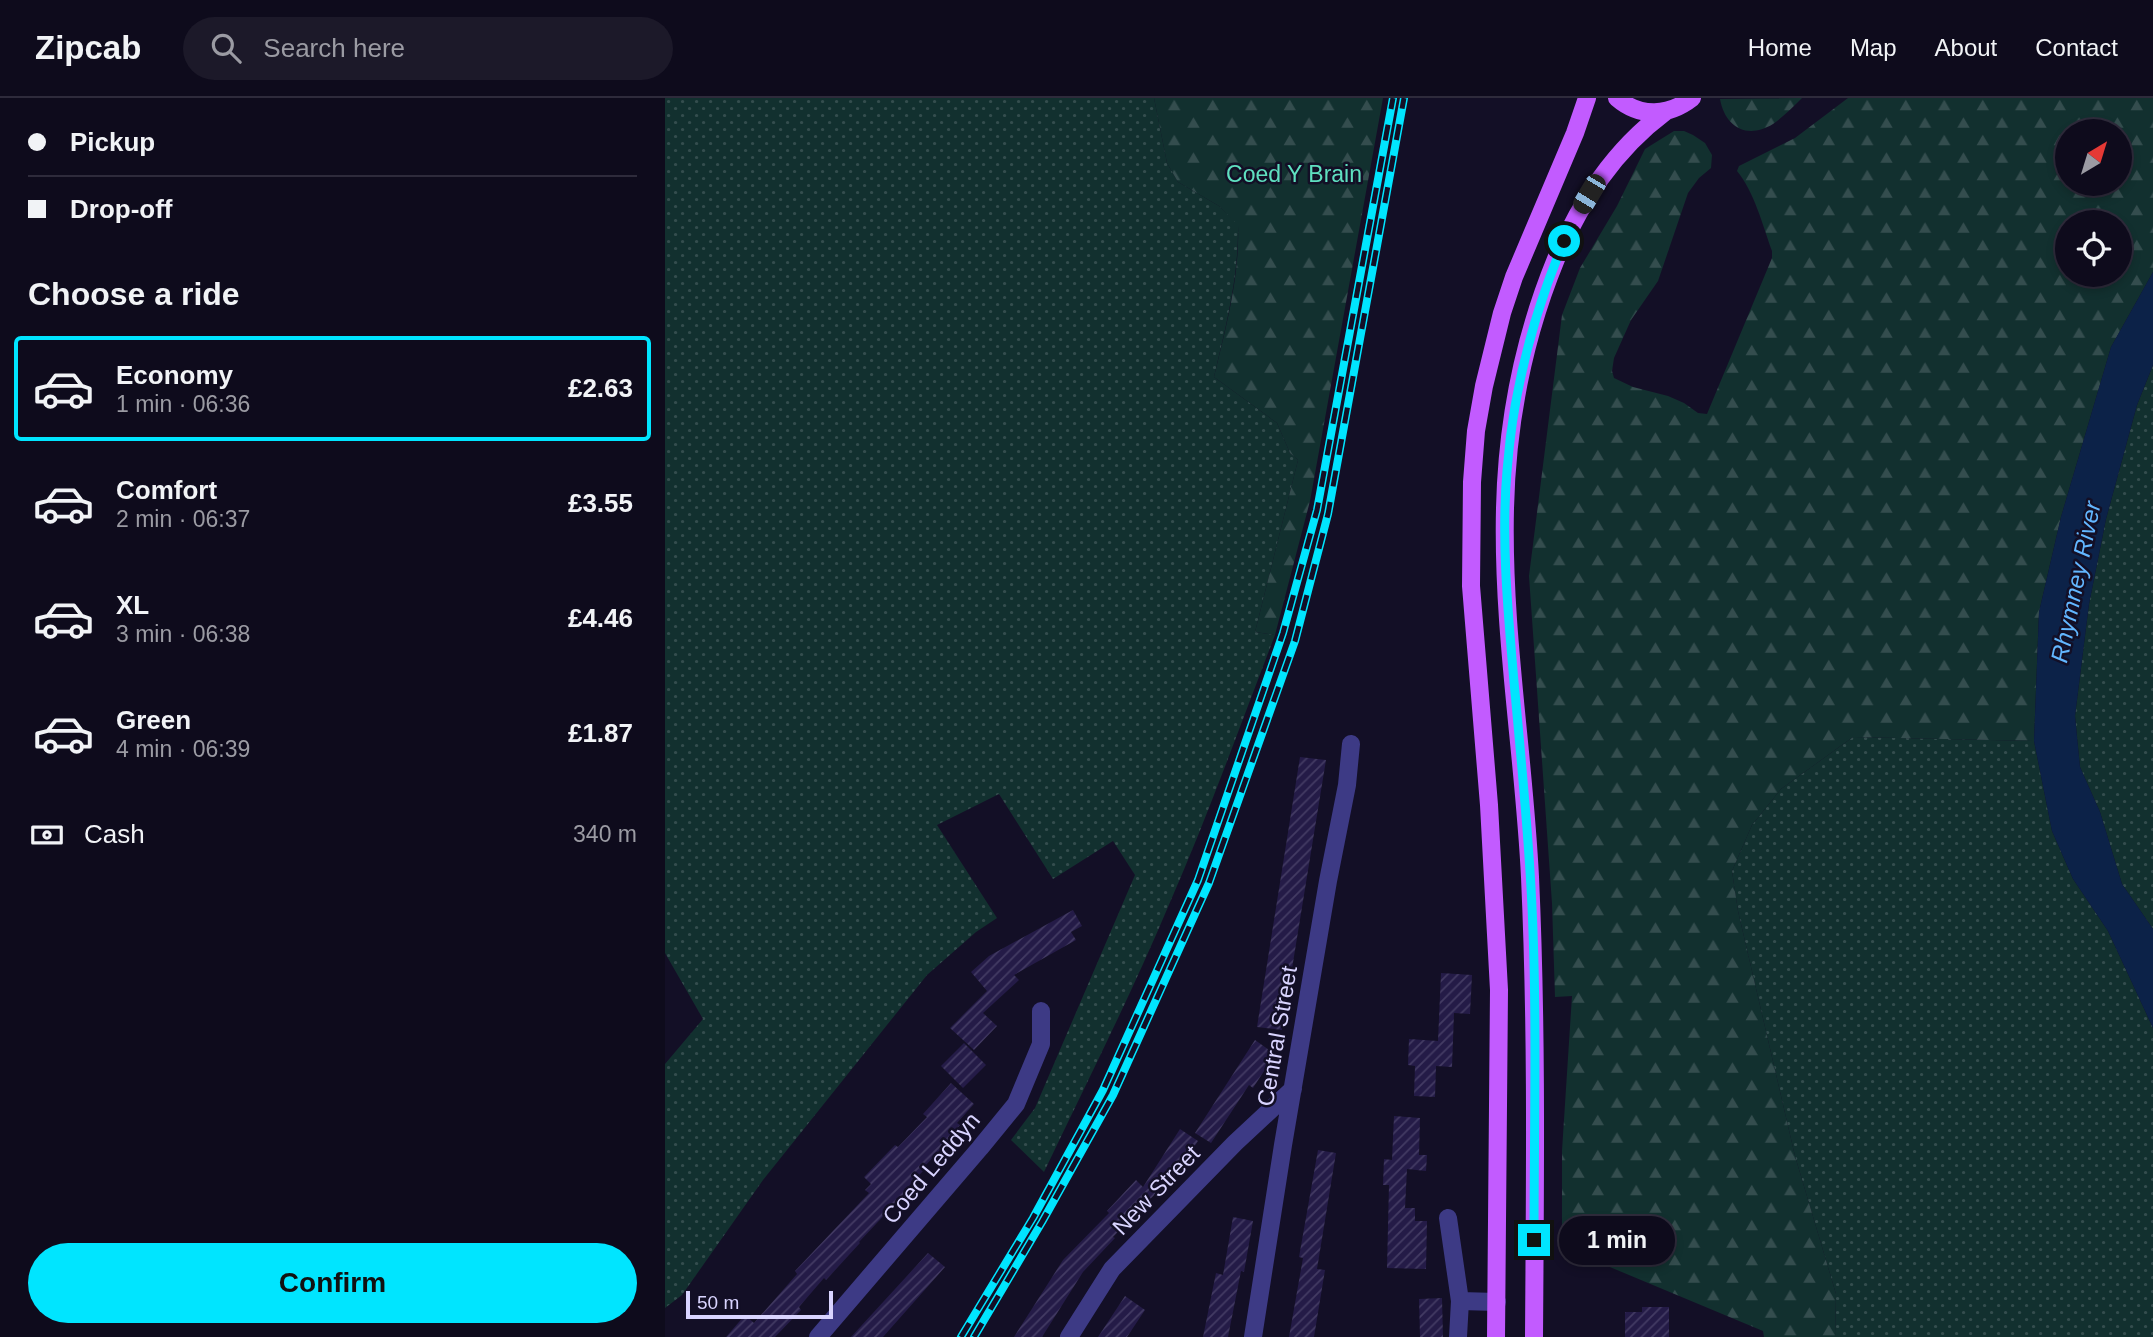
<!DOCTYPE html>
<meta charset="utf-8">
<style>
body{margin:0;font-family:Arial,sans-serif;background:#1c1929;color:#f1f3f6;height:100vh;display:flex;flex-direction:column;font-size:26px;white-space:nowrap}
*{box-sizing:border-box;margin:0}
p{font-size:23px;color:#9b9ba3}
.icon{flex:none;width:38px;height:38px;fill:none;stroke:currentColor;stroke-width:2;stroke-linecap:round;stroke-linejoin:round}
.map{position:relative;flex:1;overflow:hidden}
.side{display:flex;flex-direction:column;background:#0e0b1c;width:665px}
.side>*{flex:none}
.banner{display:grid;align-content:center;height:154px;padding:0 28px;background:#0e0b1c}
.needle{width:46px;rotate:38deg}
.buttons{position:absolute;left:1390px;top:21px;display:grid;gap:14px}
.buttons a{display:grid;place-items:center;width:77px;height:77px;border-radius:50%;background:#0e0b1c;box-shadow:0 4px 10px #0003,0 0 0 2px #2e2b3b;font-size:35px}
.scale{position:absolute;left:21px;bottom:18px;width:147px;box-sizing:border-box;padding-left:7px;border:4px solid #d9d4ff;border-top:0;font-size:19px;line-height:24px;white-space:nowrap;color:#d9d4ff;-webkit-text-stroke:5px #130f26;paint-order:stroke}
.end{position:absolute;width:32px;height:32px;margin:-16px;border:9px solid #00e5ff;background:#111;box-shadow:0 0 0 4px #111}
.from{border-radius:50%}
.bubble{position:absolute;height:49px;border-radius:24px;background:#0e0b1c;box-shadow:0 4px 10px #0003,0 0 0 2px #2e2b3b;font-size:23px;font-weight:700;line-height:49px;text-align:center}
.car{position:absolute;width:21px;height:42px;margin:-21px -10px;border-radius:9px;box-shadow:0 0 5px 2px #0007;background:linear-gradient(#222 24%,#8ab4d8 0 40%,#222 0 76%,#8ab4d8 0 86%,#222 0)}
.banner b{display:flex;align-items:center;gap:24px;height:66px;font-size:26px}
.banner b+b{border-top:2px solid #2e2b3b}
.banner i{width:18px;height:18px;background:#f1f3f6}
ul{padding:0;list-style:none}
li{display:flex;align-items:center;gap:21px;height:105px;margin:0 14px 10px;padding:0 14px;border:4px solid transparent;border-radius:7px}
li div{flex:1}
li b{display:block;font-size:26px}
li em{font-style:normal;font-weight:700}
li.active{border-color:#00e5ff}
li>.icon{width:63px;height:63px;stroke-width:1.5}
h2{padding:0 28px;font-size:32px;line-height:84px}
.pay{display:flex;align-items:center;gap:18px;height:77px;padding:0 28px;font-size:26px}
.pay p{margin-inline-start:auto}
.action{display:flex;gap:14px;margin-top:auto;padding:14px 28px}
.action a{flex:1;height:80px;border-radius:42px;background:#00e5ff;color:#111;font-size:28px;font-weight:700;line-height:80px;text-align:center}
header{display:flex;align-items:center;gap:42px;box-sizing:border-box;height:98px;padding:0 35px;background:#0e0b1c;border-bottom:2px solid #2e2b3b}
header strong{font-size:33px}
nav{display:flex;gap:38px;margin-inline-start:auto;font-size:24px}
.search{width:490px;height:63px;background:#1c1929;display:flex;align-items:center;gap:18px;box-sizing:border-box;padding:0 24px;border-radius:38px;color:#9b9ba3;font-size:26px}
main{display:flex;flex:1;min-height:0}
.map>svg:first-child{display:block}
.grass{fill:url(#grass-dots)}
.forest{fill:url(#forest-firs);fill-rule:evenodd}
.water{fill:#0c2248}
.building{fill:url(#building-hatch)}
.lines{fill:none;stroke-linecap:round;stroke-linejoin:round}
.minor{stroke:#3d3a85;stroke-width:18}
.primary{stroke:#c25bff;stroke-width:18}
.rail-casing{stroke:#00e5ff;stroke-width:8}
.rail{stroke:#130f26;stroke-width:5;stroke-dasharray:16;stroke-linecap:butt}
.route{stroke:#00e5ff;stroke-width:9}
.labels{text-anchor:middle;stroke-width:5;stroke-linejoin:round;paint-order:stroke}
.park-label{font-size:23px;fill:#5fe0c0;stroke:#130f26}
.street-label{font-size:23px;fill:#d9d4ff;stroke:#130f26}
.water-label{font-size:24px;font-style:italic;fill:#62b6ff;stroke:#130f26}
</style>
<header>
<strong>Zipcab</strong>
<div class="search"><svg class="icon" aria-label="search" viewBox="0 0 24 24"><circle cx="10" cy="10" r="6"/><path d="M15 15l6 6"/></svg>Search here</div>
<nav><a>Home</a><a>Map</a><a>About</a><a>Contact</a></nav>
</header>
<main>
<section class="side">
<div class="banner">
<b><i class="from"></i>Pickup</b>
<b><i></i>Drop-off</b>
</div>
<h2>Choose a ride</h2>
<ul>
<li class="active"><svg class="icon" aria-label="car" viewBox="0 0 24 24"><path d="M5 17H2v-5l4-1 3-4h7l3 4 3 1v5h-3M9 17h6M6 11h13"/><circle cx="7" cy="17" r="2"/><circle cx="17" cy="17" r="2"/></svg><div><b>Economy</b><p>1 min · 06:36</p></div><em>£2.63</em></li>
<li><svg class="icon" aria-label="car" viewBox="0 0 24 24"><path d="M5 17H2v-5l4-1 3-4h7l3 4 3 1v5h-3M9 17h6M6 11h13"/><circle cx="7" cy="17" r="2"/><circle cx="17" cy="17" r="2"/></svg><div><b>Comfort</b><p>2 min · 06:37</p></div><em>£3.55</em></li>
<li><svg class="icon" aria-label="car" viewBox="0 0 24 24"><path d="M5 17H2v-5l4-1 3-4h7l3 4 3 1v5h-3M9 17h6M6 11h13"/><circle cx="7" cy="17" r="2"/><circle cx="17" cy="17" r="2"/></svg><div><b>XL</b><p>3 min · 06:38</p></div><em>£4.46</em></li>
<li><svg class="icon" aria-label="car" viewBox="0 0 24 24"><path d="M5 17H2v-5l4-1 3-4h7l3 4 3 1v5h-3M9 17h6M6 11h13"/><circle cx="7" cy="17" r="2"/><circle cx="17" cy="17" r="2"/></svg><div><b>Green</b><p>4 min · 06:39</p></div><em>£1.87</em></li>
</ul>
<div class="pay"><svg class="icon" aria-label="cash" viewBox="0 0 24 24"><path d="M3 7h18v10H3z"/><circle cx="12" cy="12" r="2"/></svg>Cash<p>340 m</p></div>
<div class="action"><a>Confirm</a></div>
</section>
<div class="map">
<svg width="1488" height="1239" viewBox="0 0 1488 1239">
<defs>
<pattern id="grass-dots" width="8" height="8" patternUnits="userSpaceOnUse" patternTransform="scale(1.75)"><rect width="8" height="8" fill="#12302f"/><path d="M2 2h.1M6 6h.1" fill="none" stroke="#344d4e" stroke-width="1.8" stroke-linecap="round"/></pattern>
<pattern id="forest-firs" width="22" height="20" patternUnits="userSpaceOnUse" patternTransform="scale(1.75)"><rect width="22" height="20" fill="#12302f"/><path d="M5 1l3.5 6h-7zM16 11l3.5 6h-7z" fill="#344d4e"/></pattern>
<pattern id="building-hatch" width="6" height="6" patternUnits="userSpaceOnUse" patternTransform="scale(1.75)"><rect width="6" height="6" fill="#241b47"/><path d="M-1 1l2-2M0 6l6-6M5 7l2-2" fill="none" stroke="#433b63"/></pattern>
</defs>
<rect width="100%" height="100%" fill="#130f26"/>
<!-- grass -->
<path class="grass" d="M 0,0 L 489,0 L 502,65 L 513,84 L 554,108 L 573,126 C 574,178 561,228 549,279 L 612,325 L 625,355 L 633,362 L 590,534 L 610,537 C 575,628 542,720 503,809 C 465,899 421,986 379,1074 L 346,1042 L 370,1010 L 470,777 L 448,743 L 388,781 L 334,696 L 272,727 L 332,820 L 311,834 L 262,877 L 98,1082 L 17,1197 L 0,1210 L 0,966 L 38,921 L 0,855 Z
M 1488,267 L 1488,831 L 1457,786 L 1435,714 L 1415,669 L 1410,618 L 1424,506 L 1441,421 L 1472,307 Z
M 1188,639 L 1369,643 L 1387,733 L 1408,781 L 1443,833 L 1488,930 L 1488,1239 L 1170,1239 L 1171,1196 L 1130,1058 L 1073,813 L 1067,773 L 1087,727 L 1116,691 Z"/>
<!-- forest -->
<path class="forest" d="M 489,0 L 718,0 L 645,403 L 610,537 L 590,534 L 633,362 L 625,355 L 612,325 L 549,279 C 561,229 575,178 573,127 L 554,108 L 513,84 L 502,65 Z
M 1137,0 C 1128,9 1118,19 1108,26 C 1082,42 1060,29 1055,1 Z
M 1183,0 L 1488,0 L 1488,174 L 1446,249 L 1396,419 L 1374,514 L 1369,643 L 1188,639 L 1116,691 L 1087,727 L 1067,773 L 1073,813 L 1130,1058 L 1171,1196 L 1170,1239 L 1099,1239 L 1098,1233 L 897,1149 L 897,1053 L 907,898 L 890,899 L 887,805 L 864,478 L 897,217 L 915,170 L 952,108 L 980,51 L 1009,33 L 1019,33 L 1028,37 L 1040,45 L 1047,57 L 1046,70 L 1034,80 L 1023,95 L 993,183 L 966,222 L 949,260 L 947,273 L 949,280 L 968,289 L 1003,298 L 1019,305 L 1033,315 L 1042,316 L 1107,160 L 1107,153 C 1098,128 1089,93 1072,73 L 1074,68 L 1130,40 ZM 1402,33 L 1454,33 L 1454,86 L 1402,86 ZM 1402,124 L 1454,124 L 1454,177 L 1402,177 Z"/>
<!-- water -->
<path class="water" d="M 1488,174 L 1488,267 L 1472,307 L 1441,421 L 1424,506 L 1410,618 L 1415,669 L 1435,714 L 1457,786 L 1488,831 L 1488,930 L 1443,833 L 1408,781 L 1387,733 L 1369,643 L 1374,514 L 1396,419 L 1446,249 Z"/>
<!-- building -->
<path class="building" d="M 635,659 L 661,662 L 617,932 L 592,929 Z
M 408,812 L 417,828 L 406,834 L 411,842 L 349,877 L 354,882 L 318,915 L 332,928 L 309,952 L 285,930 L 322,893 L 306,874 L 324,858 Z
M 776,875 L 807,877 L 805,916 L 789,915 L 787,969 L 771,968 L 770,999 L 749,998 L 750,968 L 743,967 L 744,941 L 773,943 Z
M 590,942 L 610,956 L 588,990 L 584,987 L 546,1045 L 530,1035 Z
M 299,945 L 321,967 L 298,990 L 276,968 Z
M 286,985 L 309,1006 L 292,1025 L 295,1027 L 283,1040 L 285,1042 L 256,1072 L 258,1073 L 242,1090 L 244,1091 L 194,1144 L 195,1145 L 161,1182 L 159,1180 L 134,1209 L 136,1212 L 110,1239 L 61,1239 L 80,1217 L 89,1225 L 132,1176 L 130,1173 L 204,1095 L 200,1092 L 206,1086 L 199,1079 L 230,1047 L 233,1049 L 262,1019 L 258,1016 Z
M 729,1018 L 755,1020 L 754,1057 L 762,1057 L 761,1073 L 742,1071 L 740,1110 L 750,1110 L 750,1123 L 762,1123 L 761,1171 L 722,1170 L 724,1087 L 718,1087 L 719,1061 L 727,1062 Z
M 515,1031 L 533,1043 L 504,1087 L 501,1085 L 448,1139 L 450,1140 L 418,1174 L 377,1239 L 349,1239 L 398,1162 L 444,1115 L 442,1113 L 471,1082 L 478,1089 Z
M 653,1052 L 671,1055 L 652,1171 L 660,1172 L 649,1239 L 624,1239 L 638,1160 L 634,1159 Z
M 568,1119 L 588,1123 L 579,1174 L 576,1173 L 563,1239 L 538,1239 L 551,1175 L 558,1177 Z
M 263,1155 L 280,1169 L 218,1239 L 186,1239 Z
M 460,1198 L 480,1212 L 462,1239 L 433,1239 Z
M 777,1200 L 778,1239 L 755,1239 L 754,1201 Z
M 977,1209 L 1004,1209 L 1004,1239 L 960,1239 L 960,1214 L 977,1214 Z"/>
<g class="lines">
<!-- minor -->
<path class="minor" d="M 783,1120 L 795,1203
M 153,1239 L 315,1050 L 351,1006 L 376,946 L 376,913
M 404,1239 L 447,1171 L 570,1045 L 628,991
M 588,1239 L 618,1047 L 663,783 L 682,687 L 686,646
M 793,1239 L 795,1203 L 832,1204"/>
<!-- primary -->
<path class="primary" d="M 952,0 C 975,20 1004,18 1027,0
M 831,1239 L 834,892 L 824,707 L 806,488 L 807,384 L 811,333 L 819,288 L 837,215 L 849,179 L 910,35 L 922,0
M 869,1239 C 870,1086 872,932 865,779 C 859,656 837,533 840,410 C 842,325 859,239 891,161 C 916,103 949,52 1000,14"/>
<defs>
<path id="rail" d="M 296,1239 L 368,1120 L 438,992 L 533,782 L 618,535 L 652,412 L 728,0
M 309,1239 L 377,1124 L 448,997 L 544,785 L 630,543 L 663,416 L 739,0"/>
</defs>
<!-- rail casing -->
<use href="#rail" class="rail-casing"/>
<!-- rail -->
<use href="#rail" class="rail"/>
</g>
<g class="lines">
<!-- route -->
<path class="route" d="M 869,1142 C 869,1019 873,896 865,773 C 861,710 855,647 849,584 C 843,514 836,443 842,373 C 848,293 868,217 899,143"/>
</g>
<g class="labels">
<!-- park labels -->
<g class="park-label">
<text x="629" y="84">Coed Y Brain</text>
</g>
<!-- street labels -->
<g class="street-label">
<text transform="translate(612 938) rotate(-80)" y="8">Central Street</text>
<text transform="translate(266 1070) rotate(-50)" y="8">Coed Leddyn</text>
<text transform="translate(491 1092) rotate(-46)" y="8">New Street</text>
</g>
<!-- water labels -->
<g class="water-label">
<text transform="translate(1411 484) rotate(-78)" y="8">Rhymney River</text>
</g>
</g>
</svg>
<div class="buttons">
<a><svg class="needle" viewBox="-14 -14 28 28"><path d="M0-13l5 13h-10z" fill="#e53935"/><path d="M0 13l5-13h-10z" fill="#9b9ba3"/></svg></a>
<a><svg class="icon" aria-label="locate" viewBox="0 0 24 24"><circle cx="12" cy="12" r="6"/><path d="M12 2v4M12 18v4M2 12h4M18 12h4"/></svg></a>
</div>
<div class="scale">50 m</div>
<i class="end from" style="left:899px;top:143px"></i>
<i class="end" style="left:869px;top:1142px"></i>
<div class="bubble" style="left:894px;top:1118px;width:116px">1 min</div>
<i class="car" style="left:924px;top:96px;rotate:211deg"></i>
</div>
</main>
